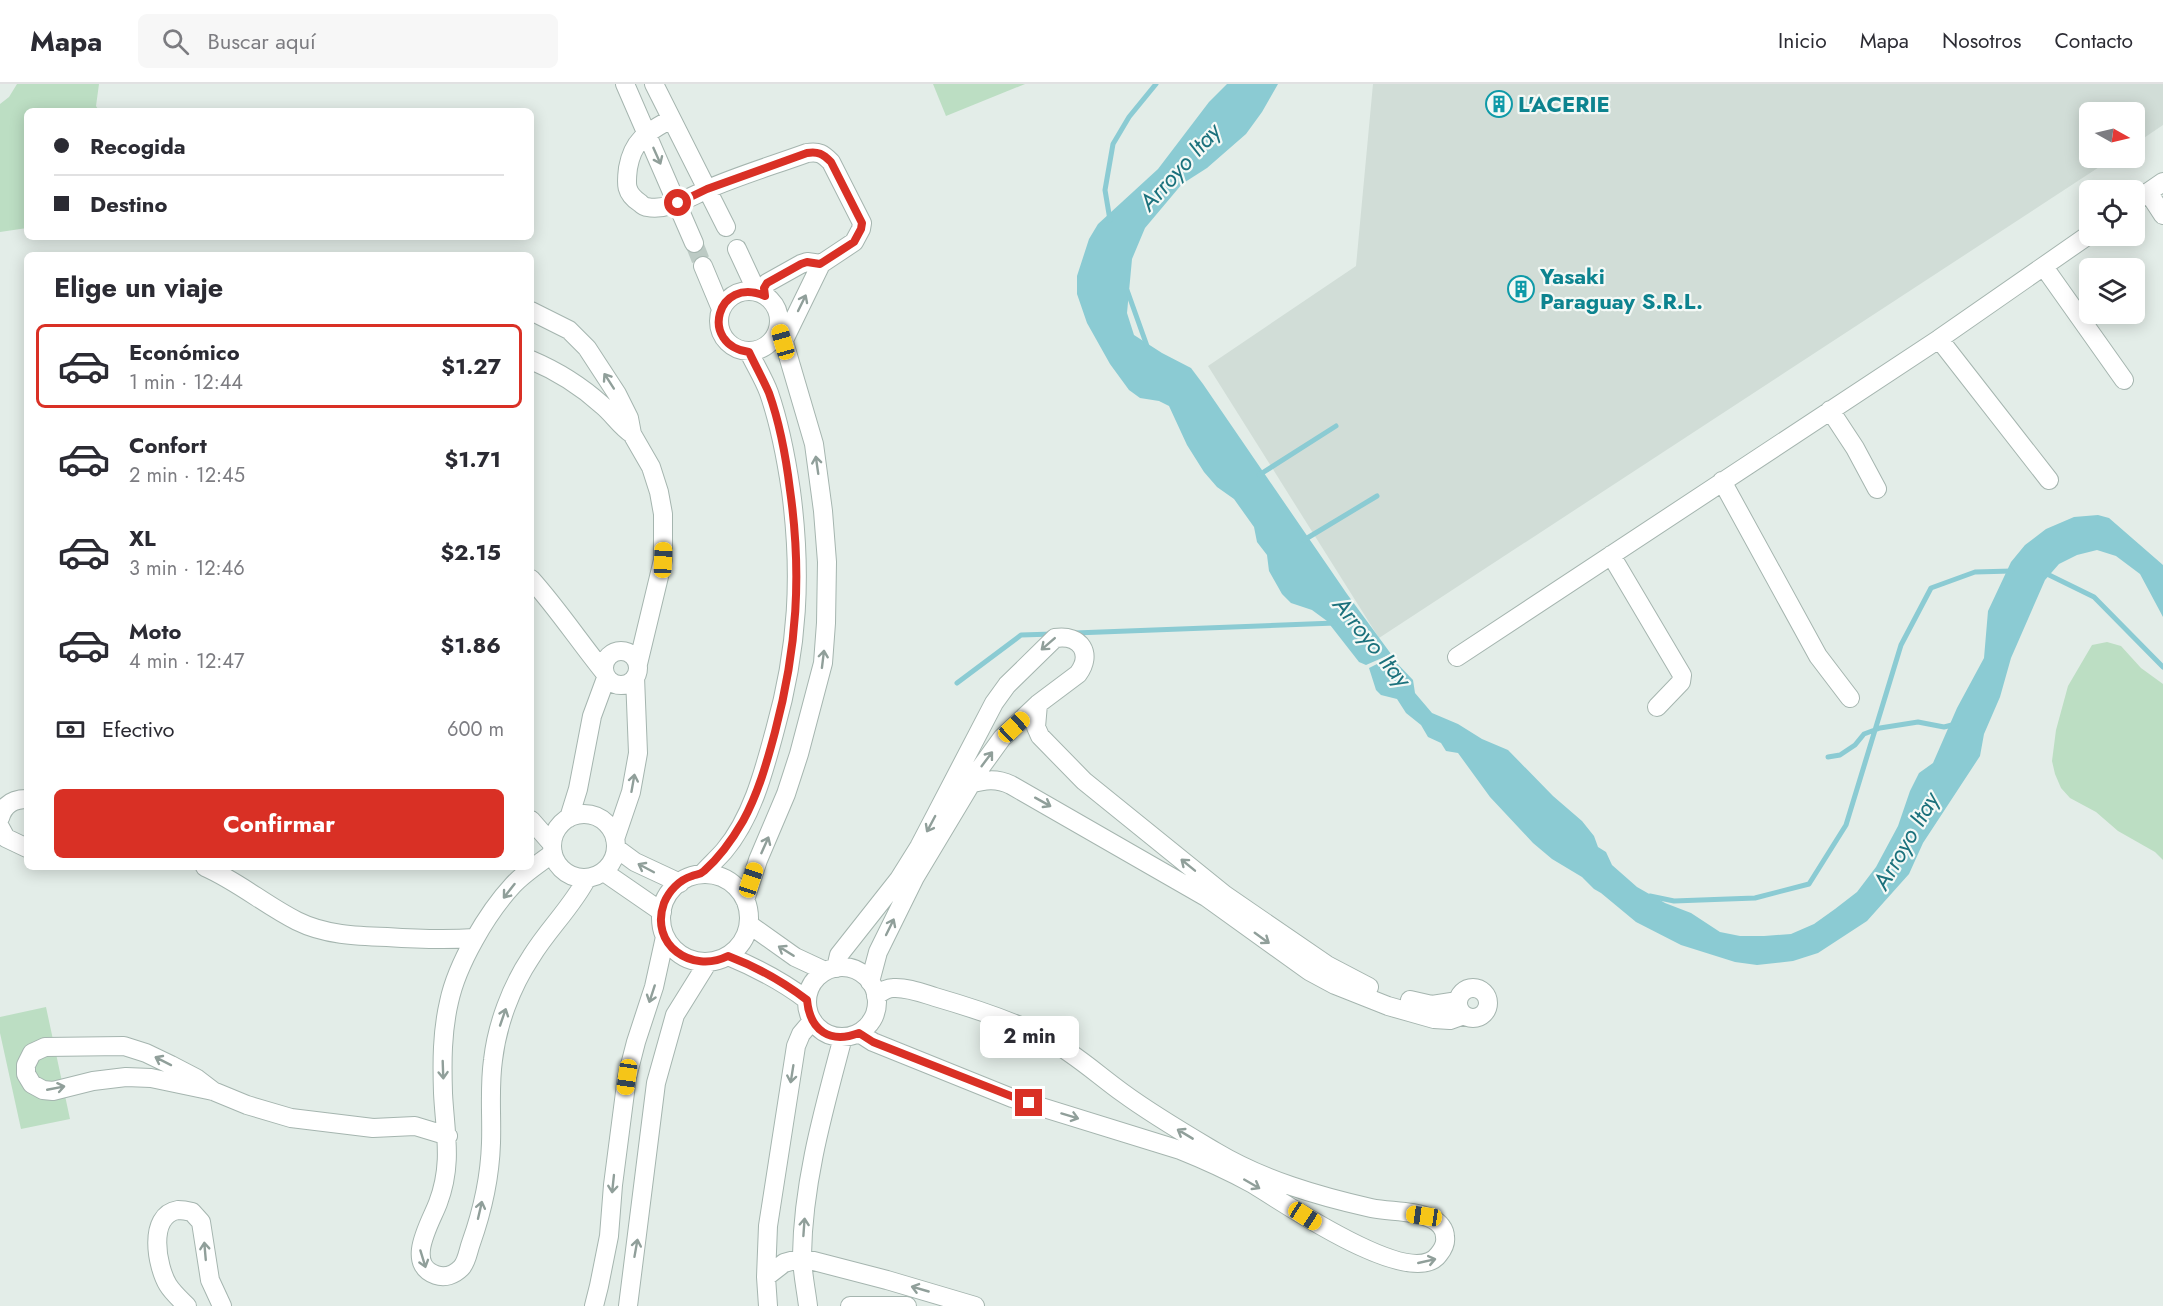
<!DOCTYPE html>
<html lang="es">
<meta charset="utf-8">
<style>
body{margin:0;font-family:Jost,sans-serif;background:#f7f7f7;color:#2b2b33;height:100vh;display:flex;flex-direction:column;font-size:22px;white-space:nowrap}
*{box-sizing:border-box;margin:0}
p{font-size:20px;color:#7c7c81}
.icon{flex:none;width:33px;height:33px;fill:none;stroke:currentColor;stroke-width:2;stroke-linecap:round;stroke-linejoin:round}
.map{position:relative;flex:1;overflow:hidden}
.drawer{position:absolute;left:24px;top:168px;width:510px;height:618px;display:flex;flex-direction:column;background:#fff;border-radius:9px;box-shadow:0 3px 15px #0003}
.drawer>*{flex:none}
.top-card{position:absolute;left:24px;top:24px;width:510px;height:132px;border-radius:9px;box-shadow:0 3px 15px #0003;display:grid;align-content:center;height:132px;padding:0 30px;background:#fff}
.needle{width:39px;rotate:98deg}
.buttons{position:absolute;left:2079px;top:18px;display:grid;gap:12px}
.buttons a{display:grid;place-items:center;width:66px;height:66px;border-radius:9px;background:#fff;box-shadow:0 3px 15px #0003;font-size:30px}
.end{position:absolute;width:27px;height:27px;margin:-14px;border:8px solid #d93025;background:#fff;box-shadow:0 0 0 3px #fff}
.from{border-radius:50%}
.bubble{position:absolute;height:42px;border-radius:9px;background:#fff;box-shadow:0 3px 15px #0003;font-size:20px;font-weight:700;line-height:42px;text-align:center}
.car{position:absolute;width:18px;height:36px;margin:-18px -9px;border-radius:8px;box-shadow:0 0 4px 2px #0007;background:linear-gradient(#f5c518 24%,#345 0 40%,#f5c518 0 76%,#345 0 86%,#f5c518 0)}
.top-card b{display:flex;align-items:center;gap:21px;height:57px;font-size:22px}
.top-card b+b{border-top:2px solid #e1e1e2}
.top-card i{width:15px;height:15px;background:#2b2b33}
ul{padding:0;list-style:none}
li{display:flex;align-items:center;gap:18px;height:84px;margin:0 12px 9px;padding:0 18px;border:3px solid transparent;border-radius:9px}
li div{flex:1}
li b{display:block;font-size:22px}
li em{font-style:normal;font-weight:700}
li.active{border-color:#d93025}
li>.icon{width:54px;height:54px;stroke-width:1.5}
h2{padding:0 30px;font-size:27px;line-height:72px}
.pay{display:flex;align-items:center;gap:15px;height:66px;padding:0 30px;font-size:22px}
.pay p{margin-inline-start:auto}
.primary-button{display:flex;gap:12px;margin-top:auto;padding:12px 30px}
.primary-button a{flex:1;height:69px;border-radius:9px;background:#d93025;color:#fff;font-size:24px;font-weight:700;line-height:69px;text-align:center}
header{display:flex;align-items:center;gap:36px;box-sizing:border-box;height:84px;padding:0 30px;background:#fff;border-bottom:2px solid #e1e1e2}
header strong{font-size:28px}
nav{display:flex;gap:33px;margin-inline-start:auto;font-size:21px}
.search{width:420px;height:54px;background:#f7f7f7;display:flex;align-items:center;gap:15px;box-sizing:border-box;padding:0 21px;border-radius:9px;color:#7c7c81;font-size:22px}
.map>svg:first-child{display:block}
.built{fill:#d1ddd7}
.green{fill:#bcdec3}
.water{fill:#8bcbd3}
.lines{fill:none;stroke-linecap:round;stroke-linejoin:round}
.stream{stroke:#8bcbd3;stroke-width:5}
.minor-tunnel{stroke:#bccac4;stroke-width:18;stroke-dasharray:18 9;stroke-linecap:butt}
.minor-casing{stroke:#a5b5af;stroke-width:20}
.minor{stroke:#fff;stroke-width:18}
.oneway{stroke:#909f9a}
.route{stroke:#d93025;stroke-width:8}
.labels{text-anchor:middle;stroke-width:4.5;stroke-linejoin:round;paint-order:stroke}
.culture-label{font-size:22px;font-weight:bold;fill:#0d838f;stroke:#f4f9f6;text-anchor:start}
.water-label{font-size:24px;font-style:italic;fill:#1b717c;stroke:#f4f9f6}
</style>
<header>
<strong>Mapa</strong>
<div class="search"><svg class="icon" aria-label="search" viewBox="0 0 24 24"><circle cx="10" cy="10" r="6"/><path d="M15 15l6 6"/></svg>Buscar aquí</div>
<nav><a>Inicio</a><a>Mapa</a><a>Nosotros</a><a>Contacto</a></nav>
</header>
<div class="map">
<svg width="2163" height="1222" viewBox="0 0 2163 1222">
<rect width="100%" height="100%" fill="#e3ede8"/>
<!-- built -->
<path class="built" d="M 1373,0 L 2163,0 L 2163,41 L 2135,60 L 2134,28 L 2090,28 L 2090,74 L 2113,74 L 1379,554 L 1208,282 L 1356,182 Z"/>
<!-- green -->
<path class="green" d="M 17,0 L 99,0 L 96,22 L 99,27 L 27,27 L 27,144 L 0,148 L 0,20 L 9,13 Z
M 933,0 L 1025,0 L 946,32 Z
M 2107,558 L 2121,562 L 2141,584 L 2163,600 L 2163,776 L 2155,768 L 2118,747 L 2096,728 L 2070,714 L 2061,704 L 2055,690 L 2052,677 L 2056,646 L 2068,602 L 2092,561 Z
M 46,923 L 70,1035 L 21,1045 L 0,949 L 0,933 Z"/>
<!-- water -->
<path class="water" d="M 1227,0 L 1278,0 L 1262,28 L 1246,50 L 1207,84 L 1182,100 L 1145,144 L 1132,175 L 1127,229 L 1134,251 L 1162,269 L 1191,284 L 1203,300 L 1347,510 L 1391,570 L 1366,581 L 1359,578 L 1327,537 L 1312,526 L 1291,519 L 1282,510 L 1269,487 L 1267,471 L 1257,458 L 1254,443 L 1234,415 L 1217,403 L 1204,388 L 1187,361 L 1169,322 L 1159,317 L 1140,314 L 1129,306 L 1110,280 L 1087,239 L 1077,210 L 1077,192 L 1089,155 L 1098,140 L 1158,85 L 1209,18 Z
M 2098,431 L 2109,434 L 2163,481 L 2163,533 L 2140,490 L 2116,472 L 2097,466 L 2077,471 L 2059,480 L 2045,496 L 2011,574 L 2000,613 L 1984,650 L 1980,672 L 1923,759 L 1909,790 L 1867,837 L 1818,869 L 1793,877 L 1757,881 L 1735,878 L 1681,861 L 1636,838 L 1601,809 L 1594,805 L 1582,793 L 1552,775 L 1533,759 L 1490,713 L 1458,669 L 1446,667 L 1441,659 L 1428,653 L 1421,641 L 1406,629 L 1397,615 L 1381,611 L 1376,606 L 1369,584 L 1391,573 L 1413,596 L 1415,609 L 1432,629 L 1458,640 L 1482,655 L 1508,666 L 1553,712 L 1582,737 L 1594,752 L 1598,763 L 1606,768 L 1612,781 L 1637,803 L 1665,819 L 1691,829 L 1720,848 L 1740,852 L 1764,852 L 1791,850 L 1814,840 L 1835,825 L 1857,808 L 1876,783 L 1898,742 L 1910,707 L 1919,689 L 1933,679 L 1957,624 L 1984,574 L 1988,527 L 2011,478 L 2025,461 L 2046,445 L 2074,433 Z"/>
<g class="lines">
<!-- stream -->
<path class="stream" d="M 1110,136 L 1105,106 L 1113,60 L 1129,33 L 1156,0
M 1127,206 L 1147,262
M 1259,391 L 1336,342
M 1304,456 L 1377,412
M 2045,489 L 2094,513 L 2163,583
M 1075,549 L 1335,539
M 957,599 L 1021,551 L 1053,550
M 1828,673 L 1840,671 L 1855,661 L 1864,650 L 1880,644 L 1918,638 L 1944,643 L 1956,640
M 1650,812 L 1674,817 L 1755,814 L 1809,800 L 1846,741 L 1901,561 L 1931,504 L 1975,488 L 2012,487"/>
<!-- minor-tunnel -->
<path class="minor-tunnel" d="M 694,159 L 703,182"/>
<defs>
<path id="minor" d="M 625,0 L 694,159
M 654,0 L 726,143
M 671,35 C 648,48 633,55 628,84 C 626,100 625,109 640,119 C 642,121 644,123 647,123 C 669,127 689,113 708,105 C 740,91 774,81 807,69 C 819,67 823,70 831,78 L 862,139 L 861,145 L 854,158 L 821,180 L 783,258
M 2148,108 L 2163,131
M 2134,118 L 2163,98
M 737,165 L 757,208
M 703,182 L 721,225
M 2044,183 L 2124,296
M719 237a30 30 0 1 1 60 0a30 30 0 1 1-60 0Z
M 765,211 L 764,204 L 767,199 L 801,180 L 807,178 L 821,180
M 531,227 L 569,246 L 587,264 L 617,310 L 629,334 L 632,350 L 651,383 L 659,408 L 663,430 L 663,476 L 638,580
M 1939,255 L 2049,396
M 531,276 C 557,287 581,302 602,321 C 613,330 620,342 632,350
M 1830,326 L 1855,364 L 1877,405
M 1722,397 L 1818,572 L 1850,614
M 1611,471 L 1682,591 L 1681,598 L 1657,623
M 531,495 C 557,524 579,557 604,588
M604 584a17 17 0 1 1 34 0a17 17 0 1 1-34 0Z
M 1457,573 L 1939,255 L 2090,150
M 1038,620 L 1036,643 L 1040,652 L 1084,697 L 1225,811 L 1327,881 L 1369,903
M 969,700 C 985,696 996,694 1011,701 L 1206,813 L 1309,887 L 1335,901 L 1388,922 L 1434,935 L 1450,936 L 1464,931
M552 762a32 32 0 1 1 64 0a32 32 0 1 1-64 0Z
M 0,734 C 4,720 14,715 27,715
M 569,734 L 578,705 L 592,632 L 606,594
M 531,736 L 552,760
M 0,743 L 6,754 L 27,764
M 615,755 L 631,708 L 638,669 L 635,593
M 616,764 L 635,778 L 680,799
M 553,769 C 540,779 524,789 513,801 C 487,829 457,880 449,918 C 442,948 442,978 443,1009 C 445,1049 453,1079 438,1119 C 431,1138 404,1180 436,1191 C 445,1194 454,1191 461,1184 C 467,1178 468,1167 471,1159 C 482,1128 490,1092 491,1059 C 492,1032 489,1004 493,976 C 497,941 511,903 531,873 C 548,845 572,823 587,794
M 205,783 C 239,798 265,821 297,837 C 325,851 356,852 387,853 C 417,855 446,856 475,854
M 604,788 L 662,828
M 702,790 C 709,782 717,775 724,767 C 752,734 764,687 775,646 C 798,565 802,490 791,407 C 786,373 780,341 769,309 C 764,295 755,281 749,268
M661 834a44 44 0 1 1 88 0a44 44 0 1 1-88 0Z
M 745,816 L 758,776 L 786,710 L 799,670 L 823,579 L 826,539 L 827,478 L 823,427 L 814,360 L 779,241
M 750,841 L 795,873 L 825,887
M 728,872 C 757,884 782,897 807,916
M807 918a35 35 0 1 1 70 0a35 35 0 1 1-70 0Z
M 836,884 L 839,871 L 899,795 L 919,763 L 994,619 L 1007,601 L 1055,554 C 1081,550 1093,570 1078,590 L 1038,620 L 1002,654 L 981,683 L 915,793 L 878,868 L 870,898
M1458 919a15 15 0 1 1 30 0a15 15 0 1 1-30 0Z
M 1410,916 L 1432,921 L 1458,917
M 859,949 L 873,958 L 1012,1014 L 1180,1066 C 1205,1076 1229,1087 1253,1100 C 1281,1117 1413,1208 1439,1170 C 1443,1165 1446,1159 1445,1153 C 1445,1145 1439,1138 1432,1135 C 1414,1126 1390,1128 1371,1124 C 1318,1112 1263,1096 1216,1068 C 1184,1049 1153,1031 1123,1009 C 1098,991 1073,968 1046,954 C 1011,936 973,924 935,913 C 922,909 907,903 893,904 C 886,904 882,908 876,912
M 213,1007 L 196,994 L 171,981 L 146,969 L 124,962 L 45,963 L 32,969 L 26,981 L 26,990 L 32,1000 L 43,1006 L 53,1007 L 93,997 L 126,993 L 151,994 L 213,1007 L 247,1021 L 291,1034 L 373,1044 L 415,1042 L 448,1052
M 766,1193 L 784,1179 L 802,1174 L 887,1196 L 975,1222
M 187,1222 C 180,1215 173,1209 168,1201 C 157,1183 147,1131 178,1126 C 182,1126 188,1127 192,1128 L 201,1138 L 210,1196 L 222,1222
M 594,1222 L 599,1202 L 609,1152 L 613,1101 L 627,993 L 636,958 L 654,903 L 665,853
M 628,1222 L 656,999 L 675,931 L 708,878
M 768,1222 L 766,1193 L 768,1142 L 796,962 L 801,950 L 812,937
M 808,1222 C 806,1205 802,1188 802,1171 C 803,1097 824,1025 843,953
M 850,1222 L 907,1222"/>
</defs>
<!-- minor casing -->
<use href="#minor" class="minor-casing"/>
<!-- minor -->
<use href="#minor" class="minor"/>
</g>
<!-- one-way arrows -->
<defs><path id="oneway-shaft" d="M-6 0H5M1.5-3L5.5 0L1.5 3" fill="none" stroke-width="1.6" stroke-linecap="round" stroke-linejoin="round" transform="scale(1.5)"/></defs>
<g class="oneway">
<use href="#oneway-shaft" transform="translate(657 72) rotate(66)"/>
<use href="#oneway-shaft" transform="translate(802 219) rotate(-64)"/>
<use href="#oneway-shaft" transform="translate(609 297) rotate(-123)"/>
<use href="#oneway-shaft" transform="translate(817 381) rotate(-98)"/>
<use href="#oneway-shaft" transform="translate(1048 560) rotate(139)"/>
<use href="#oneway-shaft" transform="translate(823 575) rotate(-83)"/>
<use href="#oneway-shaft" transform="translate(987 675) rotate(-53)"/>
<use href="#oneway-shaft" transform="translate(633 699) rotate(-80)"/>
<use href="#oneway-shaft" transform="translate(1043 718) rotate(29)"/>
<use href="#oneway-shaft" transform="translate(931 740) rotate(118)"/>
<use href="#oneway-shaft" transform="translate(765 761) rotate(-66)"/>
<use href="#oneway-shaft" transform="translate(1188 781) rotate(-141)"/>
<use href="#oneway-shaft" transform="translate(646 784) rotate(-152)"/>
<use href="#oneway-shaft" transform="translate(509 807) rotate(128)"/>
<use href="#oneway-shaft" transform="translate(890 843) rotate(-64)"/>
<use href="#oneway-shaft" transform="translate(1262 854) rotate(36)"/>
<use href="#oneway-shaft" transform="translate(786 867) rotate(-148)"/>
<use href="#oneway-shaft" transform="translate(652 910) rotate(108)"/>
<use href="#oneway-shaft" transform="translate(503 933) rotate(-71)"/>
<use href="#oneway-shaft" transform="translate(163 977) rotate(-153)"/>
<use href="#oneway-shaft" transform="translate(443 986) rotate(88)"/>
<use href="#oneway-shaft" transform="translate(792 990) rotate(99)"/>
<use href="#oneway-shaft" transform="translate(56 1004) rotate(-11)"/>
<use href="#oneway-shaft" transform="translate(1070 1032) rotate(17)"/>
<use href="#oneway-shaft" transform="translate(1185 1050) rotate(-149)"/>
<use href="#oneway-shaft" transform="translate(613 1100) rotate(96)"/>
<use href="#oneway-shaft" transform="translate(1252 1100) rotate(30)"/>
<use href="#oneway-shaft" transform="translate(480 1126) rotate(-77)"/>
<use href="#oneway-shaft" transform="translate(804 1143) rotate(-86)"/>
<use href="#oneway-shaft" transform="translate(636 1164) rotate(-80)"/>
<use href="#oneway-shaft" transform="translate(205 1167) rotate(-95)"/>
<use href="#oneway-shaft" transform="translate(423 1175) rotate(73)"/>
<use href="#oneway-shaft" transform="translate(1427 1177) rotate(-13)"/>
<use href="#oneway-shaft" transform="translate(920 1205) rotate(-164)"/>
</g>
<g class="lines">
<!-- route -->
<path class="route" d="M 678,119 L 707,105 L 807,69 C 818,67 823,70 831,78 L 862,139 L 861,145 L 854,158 L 820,180 L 807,178 L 801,180 L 767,199 L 764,204 L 765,212 C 717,191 698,261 749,268 C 755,281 763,295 769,309 C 780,340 786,373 790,406 C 802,490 797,565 775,648 C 767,678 758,710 743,737 C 732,756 720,773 704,787 C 700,791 697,790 692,792 C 679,796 669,807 664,819 C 649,861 692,890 728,872 C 757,883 782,897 807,916 C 810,947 830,960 859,949 L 873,958 L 1029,1019"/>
</g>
<!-- icons -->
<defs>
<symbol id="building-ring" viewBox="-11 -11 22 22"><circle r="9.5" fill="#f4f9f6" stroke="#0f9aa8" stroke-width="1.5"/><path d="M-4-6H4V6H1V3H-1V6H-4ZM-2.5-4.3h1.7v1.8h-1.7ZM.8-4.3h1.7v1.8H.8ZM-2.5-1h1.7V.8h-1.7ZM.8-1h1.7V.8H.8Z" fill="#0f9aa8"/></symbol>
</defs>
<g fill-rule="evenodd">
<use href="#building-ring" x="1484" y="5" width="30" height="30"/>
<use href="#building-ring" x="1506" y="190" width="30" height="30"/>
</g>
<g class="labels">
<!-- culture labels -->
<g class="culture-label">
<text x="1518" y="28">L'ACERIE</text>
<text x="1540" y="200">Yasaki<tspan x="1540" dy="25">Paraguay S.R.L.</tspan></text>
</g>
<!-- water labels -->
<g class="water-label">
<text transform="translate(1180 83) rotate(-48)" y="8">Arroyo Itay</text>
<text transform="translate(1372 558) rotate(51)" y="8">Arroyo Itay</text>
<text transform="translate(1906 757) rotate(-60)" y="8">Arroyo Itay</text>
</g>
</g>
</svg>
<div class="buttons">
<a><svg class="needle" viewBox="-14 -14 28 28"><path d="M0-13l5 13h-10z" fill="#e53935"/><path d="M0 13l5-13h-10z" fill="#7c7c81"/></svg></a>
<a><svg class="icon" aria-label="locate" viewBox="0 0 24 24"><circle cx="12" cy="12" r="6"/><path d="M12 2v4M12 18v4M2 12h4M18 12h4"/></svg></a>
<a><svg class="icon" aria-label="layers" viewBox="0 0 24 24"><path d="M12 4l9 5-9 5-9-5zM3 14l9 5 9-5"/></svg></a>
</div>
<i class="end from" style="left:678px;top:119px"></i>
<i class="end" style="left:1029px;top:1019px"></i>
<div class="bubble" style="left:980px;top:932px;width:99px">2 min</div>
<i class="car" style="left:783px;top:258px;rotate:344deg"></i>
<i class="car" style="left:663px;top:476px;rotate:2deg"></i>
<i class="car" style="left:1014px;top:643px;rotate:47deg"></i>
<i class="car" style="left:751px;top:796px;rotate:18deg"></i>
<i class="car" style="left:627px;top:993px;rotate:188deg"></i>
<i class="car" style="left:1305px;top:1132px;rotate:123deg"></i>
<i class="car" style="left:1424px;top:1132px;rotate:278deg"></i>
<div class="top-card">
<b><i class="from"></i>Recogida</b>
<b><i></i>Destino</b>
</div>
<section class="drawer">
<h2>Elige un viaje</h2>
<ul>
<li class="active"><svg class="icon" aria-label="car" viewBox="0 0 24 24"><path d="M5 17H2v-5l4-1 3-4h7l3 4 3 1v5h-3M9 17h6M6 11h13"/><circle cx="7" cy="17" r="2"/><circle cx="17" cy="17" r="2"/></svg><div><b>Económico</b><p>1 min · 12:44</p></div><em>$1.27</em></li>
<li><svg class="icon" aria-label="car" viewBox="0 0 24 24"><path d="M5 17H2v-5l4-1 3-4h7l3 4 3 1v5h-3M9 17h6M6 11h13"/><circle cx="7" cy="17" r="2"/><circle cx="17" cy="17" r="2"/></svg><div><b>Confort</b><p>2 min · 12:45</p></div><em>$1.71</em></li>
<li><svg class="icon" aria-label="car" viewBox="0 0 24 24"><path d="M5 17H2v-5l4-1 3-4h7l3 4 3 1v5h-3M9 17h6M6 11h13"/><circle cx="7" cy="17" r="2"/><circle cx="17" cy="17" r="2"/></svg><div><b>XL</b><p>3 min · 12:46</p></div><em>$2.15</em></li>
<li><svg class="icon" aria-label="car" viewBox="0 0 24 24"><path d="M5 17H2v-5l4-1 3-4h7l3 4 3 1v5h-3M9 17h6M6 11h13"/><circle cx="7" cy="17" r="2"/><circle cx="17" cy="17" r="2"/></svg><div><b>Moto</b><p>4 min · 12:47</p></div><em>$1.86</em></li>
</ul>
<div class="pay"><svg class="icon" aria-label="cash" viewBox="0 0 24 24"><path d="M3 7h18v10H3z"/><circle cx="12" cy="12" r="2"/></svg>Efectivo<p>600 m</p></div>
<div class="primary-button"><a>Confirmar</a></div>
</section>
</div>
